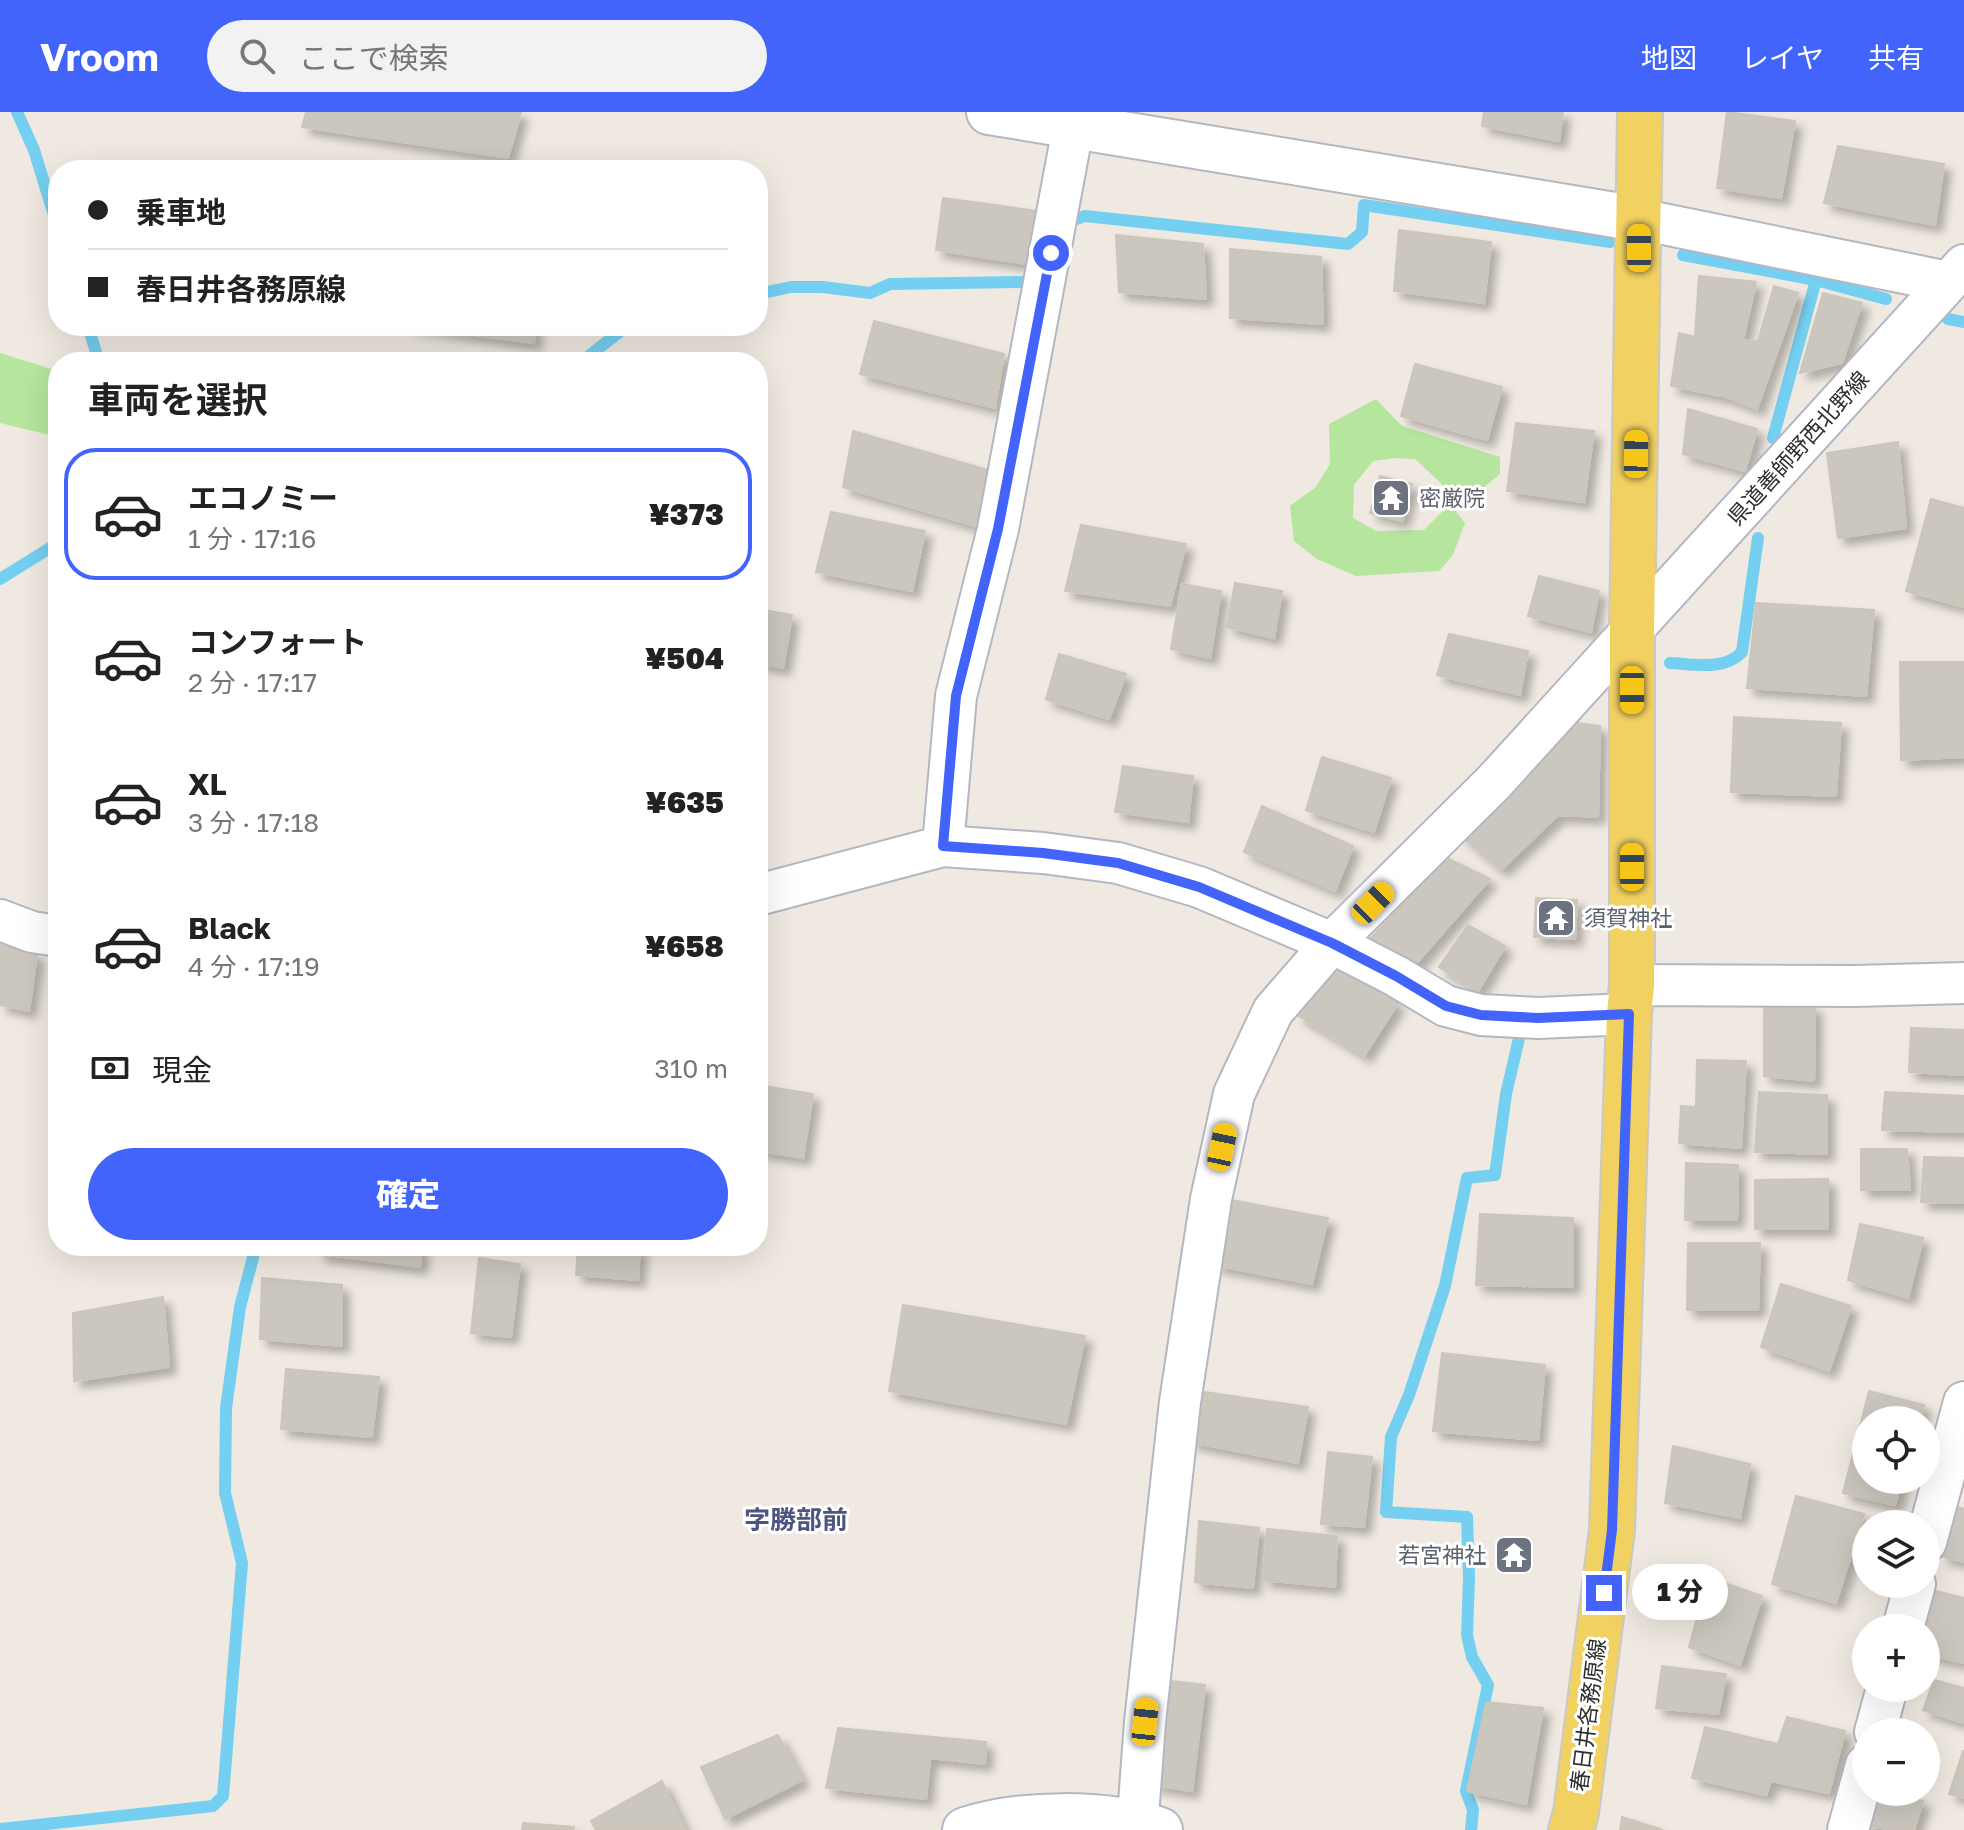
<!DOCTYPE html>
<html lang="ja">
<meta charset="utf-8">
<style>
body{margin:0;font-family:"Golos Text","Noto Sans JP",sans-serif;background:#f2f2f2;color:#222;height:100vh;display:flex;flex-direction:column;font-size:30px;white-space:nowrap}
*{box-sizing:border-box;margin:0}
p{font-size:26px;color:#767676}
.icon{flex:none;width:44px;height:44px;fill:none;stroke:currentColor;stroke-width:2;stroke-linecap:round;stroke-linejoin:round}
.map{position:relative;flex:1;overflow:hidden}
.side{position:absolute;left:48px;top:240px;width:720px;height:904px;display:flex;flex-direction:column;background:#fff;border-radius:32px;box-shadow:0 8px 32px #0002}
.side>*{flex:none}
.hud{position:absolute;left:48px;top:48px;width:720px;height:176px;border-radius:32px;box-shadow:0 8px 32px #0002;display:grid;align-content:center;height:176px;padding:0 40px;background:#fff}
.tools{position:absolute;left:1852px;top:1294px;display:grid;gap:16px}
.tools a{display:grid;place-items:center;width:88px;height:88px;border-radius:50%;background:#fff;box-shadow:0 8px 32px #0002;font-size:40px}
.end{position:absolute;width:36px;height:36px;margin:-18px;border:10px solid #4264fb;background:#fff;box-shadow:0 0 0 4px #fff}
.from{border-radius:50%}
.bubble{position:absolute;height:56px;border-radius:28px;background:#fff;box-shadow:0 8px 32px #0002;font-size:26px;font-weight:800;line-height:56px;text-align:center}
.car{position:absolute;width:24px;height:48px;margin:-24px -12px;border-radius:10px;box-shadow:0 0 6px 2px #0007;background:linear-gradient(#f5c518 24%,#345 0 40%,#f5c518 0 76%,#345 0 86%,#f5c518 0)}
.hud b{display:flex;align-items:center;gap:28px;height:76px;font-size:30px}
.hud b+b{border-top:2px solid #e0e0e0}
.hud i{width:20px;height:20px;background:#222}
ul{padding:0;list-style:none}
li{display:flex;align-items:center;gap:24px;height:132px;margin:0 16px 12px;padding:0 24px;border:4px solid transparent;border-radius:32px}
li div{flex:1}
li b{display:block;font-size:30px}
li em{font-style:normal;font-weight:800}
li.active{border-color:#4264fb}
li>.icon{width:72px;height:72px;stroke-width:1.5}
h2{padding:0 40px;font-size:36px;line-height:96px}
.pay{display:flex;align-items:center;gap:20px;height:88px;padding:0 40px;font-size:30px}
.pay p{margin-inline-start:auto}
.cta{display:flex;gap:16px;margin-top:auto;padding:16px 40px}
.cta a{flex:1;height:92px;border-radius:48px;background:#4264fb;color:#fff;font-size:32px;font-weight:800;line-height:92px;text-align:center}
header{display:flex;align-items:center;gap:48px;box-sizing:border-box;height:112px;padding:0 40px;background:#4264fb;color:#fff}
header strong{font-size:38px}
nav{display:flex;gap:44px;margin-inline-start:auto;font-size:28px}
.search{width:560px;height:72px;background:#f2f2f2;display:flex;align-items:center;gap:20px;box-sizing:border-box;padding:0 28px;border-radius:44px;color:#767676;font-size:30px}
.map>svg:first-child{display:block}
.green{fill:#b6e59e}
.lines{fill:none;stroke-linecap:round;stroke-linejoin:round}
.stream{stroke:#75cff0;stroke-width:12}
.building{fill:#cbc7bf;stroke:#cbc5ba;stroke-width:2;filter:url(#shadow)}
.street-casing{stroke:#b4b7c1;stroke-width:44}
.secondary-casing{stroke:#b4b7c1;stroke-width:48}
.primary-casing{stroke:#c9c9c9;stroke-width:48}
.street{stroke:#fff;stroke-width:40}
.secondary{stroke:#fff;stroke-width:44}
.primary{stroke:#f2d163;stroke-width:44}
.route{stroke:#4264fb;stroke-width:10}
.labels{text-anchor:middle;stroke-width:6;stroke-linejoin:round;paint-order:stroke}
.street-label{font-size:22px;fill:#2e2e2e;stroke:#fff}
.worship-label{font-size:22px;fill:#5b616d;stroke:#fff;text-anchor:start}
.quarter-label{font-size:26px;font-weight:bold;fill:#4d5680;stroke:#fff}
</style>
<header>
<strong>Vroom</strong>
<div class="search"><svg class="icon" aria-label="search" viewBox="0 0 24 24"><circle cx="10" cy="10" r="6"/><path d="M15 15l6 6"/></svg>ここで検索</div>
<nav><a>地図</a><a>レイヤ</a><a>共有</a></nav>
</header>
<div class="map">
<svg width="1964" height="1718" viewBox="0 0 1964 1718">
<defs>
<filter id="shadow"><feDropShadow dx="7" dy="7" stdDeviation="4" flood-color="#0004"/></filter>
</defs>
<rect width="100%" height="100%" fill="#efe9e1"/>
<!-- green -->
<path class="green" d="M 0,241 L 58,259 L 58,325 L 0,311 Z
M 1376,287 L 1402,314 L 1500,345 L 1500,362 L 1472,385 L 1445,375 L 1415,347 L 1395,346 L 1373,349 L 1354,373 L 1353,406 L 1376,419 L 1424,418 L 1450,392 L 1465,411 L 1453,443 L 1439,459 L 1356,464 L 1317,447 L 1294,429 L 1290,394 L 1316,375 L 1330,352 L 1329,312 Z"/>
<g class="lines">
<!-- stream -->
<path class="stream" d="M 17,0 L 34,38 L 58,116
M 1068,116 L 1070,109 L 1085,104 L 1348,132 L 1362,120 L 1364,93 L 1610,130
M 1683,143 L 1816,168 L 1886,187
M 758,182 L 791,175 L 823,175 L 870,181 L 890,172 L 1026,170
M 1948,207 L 1964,210
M 88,214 L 99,250
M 590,243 L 627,214
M 1773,326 L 1816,168
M 0,467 L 58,431
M 1670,551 C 1694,552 1725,559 1742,540 L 1758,426
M 0,1717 L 213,1694 L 223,1684 L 242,1451 L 225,1381 L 226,1296 L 240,1195 L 256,1134
M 1471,1718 L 1473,1698 L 1466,1679 L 1488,1573 L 1472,1545 L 1467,1523 L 1469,1466 L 1467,1405 L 1386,1400 L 1391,1325 L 1409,1283 L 1445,1174 L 1467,1066 L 1495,1063 L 1506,982 L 1521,918"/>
</g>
<!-- building -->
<path class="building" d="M 306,0 L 521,0 L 508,46 L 302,15 Z
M 1484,0 L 1563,0 L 1559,29 L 1482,14 Z
M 1727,0 L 1795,9 L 1781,86 L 1717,76 Z
M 1838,34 L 1944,52 L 1935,113 L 1824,91 Z
M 943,86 L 1045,100 L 1033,153 L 936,138 Z
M 1399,118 L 1491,130 L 1484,191 L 1394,179 Z
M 1116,123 L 1203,132 L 1206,187 L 1119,180 Z
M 1230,137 L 1321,145 L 1323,212 L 1230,206 Z
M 1699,164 L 1756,170 L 1743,228 L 1758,229 L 1774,174 L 1798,181 L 1757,297 L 1727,285 L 1671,274 L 1679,221 L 1695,225 Z
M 1823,181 L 1862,191 L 1842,251 L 1800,261 Z
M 874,209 L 1004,242 L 995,296 L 860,262 Z
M 407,214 L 535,214 L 534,231 Z
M 1415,252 L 1502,275 L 1487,328 L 1401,304 Z
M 1688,297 L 1757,317 L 1745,359 L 1683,342 Z
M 1516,311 L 1594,319 L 1584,390 L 1507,379 Z
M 853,319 L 988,358 L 979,415 L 843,375 Z
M 1898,330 L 1906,416 L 1838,426 L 1827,341 Z
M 1380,364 L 1412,372 L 1402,409 L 1370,401 Z
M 1931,387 L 1964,396 L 1964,495 L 1906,479 Z
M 831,400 L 925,419 L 912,479 L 816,460 Z
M 1081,413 L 1186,432 L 1170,494 L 1065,479 Z
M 1539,464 L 1599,479 L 1591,520 L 1528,504 Z
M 1235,471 L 1282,479 L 1274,526 L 1227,515 Z
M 1182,472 L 1221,479 L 1210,546 L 1171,537 Z
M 1756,491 L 1874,498 L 1866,584 L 1747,576 Z
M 758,497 L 792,503 L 783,556 L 758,551 Z
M 1449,522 L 1528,539 L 1520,583 L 1437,563 Z
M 1059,542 L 1126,562 L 1109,607 L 1046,587 Z
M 1900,550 L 1964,550 L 1964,645 L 1901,648 Z
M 1734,605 L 1841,611 L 1836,684 L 1731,680 Z
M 1570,610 L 1600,614 L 1598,705 L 1558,703 L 1501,758 L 1459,722 Z
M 1322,645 L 1391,666 L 1374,720 L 1306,698 Z
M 1123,654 L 1193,664 L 1188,710 L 1115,700 Z
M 1262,694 L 1353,734 L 1335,779 L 1244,740 Z
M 1447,746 L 1490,767 L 1414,854 L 1366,831 Z
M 1536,786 L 1577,788 L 1575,827 L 1534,825 Z
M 1468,813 L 1505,834 L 1478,879 L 1439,855 Z
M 0,833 L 37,842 L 29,899 L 0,893 Z
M 1336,856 L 1398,891 L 1364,944 L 1297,903 Z
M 1764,892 L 1815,894 L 1814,969 L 1764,964 Z
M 1911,916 L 1964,918 L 1964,963 L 1909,960 Z
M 1697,948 L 1746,949 L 1741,1036 L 1679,1031 L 1681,994 L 1696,995 Z
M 758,973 L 813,982 L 803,1046 L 758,1039 Z
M 1759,980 L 1827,983 L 1827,1042 L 1755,1040 Z
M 1885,980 L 1964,984 L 1964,1020 L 1882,1018 Z
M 1861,1037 L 1907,1037 L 1910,1078 L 1861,1078 Z
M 1924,1045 L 1964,1046 L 1964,1091 L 1921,1090 Z
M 1686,1051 L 1738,1053 L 1737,1108 L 1685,1108 Z
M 1828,1067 L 1828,1117 L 1755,1117 L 1755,1068 Z
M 1226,1087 L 1328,1106 L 1312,1172 L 1214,1153 Z
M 1480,1102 L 1573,1106 L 1573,1175 L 1476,1173 Z
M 1860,1112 L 1923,1126 L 1908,1186 L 1848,1168 Z
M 1688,1131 L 1760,1131 L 1758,1198 L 1687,1198 Z
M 320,1134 L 422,1134 L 420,1155 L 319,1142 Z
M 578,1134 L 640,1134 L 638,1168 L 576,1163 Z
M 479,1146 L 520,1152 L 511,1225 L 471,1221 Z
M 262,1166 L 342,1173 L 342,1234 L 260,1227 Z
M 1781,1172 L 1851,1194 L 1829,1259 L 1761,1235 Z
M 163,1185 L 169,1255 L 74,1269 L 73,1201 Z
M 903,1193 L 1085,1224 L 1066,1312 L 889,1279 Z
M 1442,1241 L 1545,1253 L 1538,1328 L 1433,1319 Z
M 286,1257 L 379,1265 L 372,1325 L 281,1317 Z
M 1198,1279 L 1308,1295 L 1298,1351 L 1190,1330 Z
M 1869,1279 L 1924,1293 L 1920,1308 L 1866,1308 L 1866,1368 L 1902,1368 L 1895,1393 L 1843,1381 Z
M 1673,1334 L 1750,1352 L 1740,1406 L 1665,1391 Z
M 1328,1340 L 1372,1345 L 1364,1415 L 1321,1412 Z
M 1796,1384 L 1864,1402 L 1836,1491 L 1772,1472 Z
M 1955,1394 L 1964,1397 L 1964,1450 L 1941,1444 Z
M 1199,1409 L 1259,1416 L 1253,1476 L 1195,1470 Z
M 1267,1417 L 1337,1424 L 1335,1475 L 1263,1468 Z
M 1708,1465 L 1762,1484 L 1740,1553 L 1689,1535 Z
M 1936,1479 L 1964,1486 L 1964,1551 L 1926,1542 L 1926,1516 Z
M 1662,1554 L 1726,1562 L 1718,1602 L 1656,1596 Z
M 1162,1568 L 1205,1573 L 1192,1679 L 1153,1673 Z
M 1934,1568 L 1964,1576 L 1964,1611 L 1923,1598 Z
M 1486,1590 L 1543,1596 L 1526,1692 L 1467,1679 Z
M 1787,1605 L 1845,1619 L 1829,1681 L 1771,1669 L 1766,1683 L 1692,1666 L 1705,1615 L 1778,1632 Z
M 838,1616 L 986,1630 L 985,1652 L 930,1646 L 926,1687 L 826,1676 Z
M 778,1623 L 802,1668 L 725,1707 L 701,1655 Z
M 1963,1639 L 1964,1639 L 1964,1686 L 1949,1682 Z
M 662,1669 L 685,1718 L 596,1718 L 591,1709 Z
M 1874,1680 L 1895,1680 L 1923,1689 L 1914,1718 L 1865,1715 Z
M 1622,1705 L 1663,1718 L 1620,1718 Z
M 523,1711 L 574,1715 L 574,1718 L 522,1718 Z"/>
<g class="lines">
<defs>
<path id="street" d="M 1639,107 L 1948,170
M 943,734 L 956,584 L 998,417 L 1076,0
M 758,783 L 943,734 L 1043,741 L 1118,751 L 1199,775 L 1332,831 L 1396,864 L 1446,894 L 1481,903 L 1538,906 L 1629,902
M 0,808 L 32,820 L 58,824
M 1632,873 L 1855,874 L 1964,871
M 1926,1430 L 1964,1290
M 1903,1516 L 1915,1472
M 1875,1620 L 1887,1576
M 1137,1718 L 1145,1610 L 1180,1290 L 1211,1087 L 1234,982 L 1273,899 L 1332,831 L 1495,669 L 1964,153
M 1848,1718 L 1866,1653"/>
<path id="secondary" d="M 989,0 L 1639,107
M 965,1718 C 1020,1700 1105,1699 1160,1718"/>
<path id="primary" d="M 1571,1718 L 1576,1701 L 1612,1418 L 1629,902 L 1632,873 L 1632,519 L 1640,0"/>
</defs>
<!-- street casing -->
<use href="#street" class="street-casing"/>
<!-- secondary casing -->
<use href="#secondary" class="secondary-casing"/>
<!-- primary casing -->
<use href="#primary" class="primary-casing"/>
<!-- street -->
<use href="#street" class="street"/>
<!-- secondary -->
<use href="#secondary" class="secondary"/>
<!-- primary -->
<use href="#primary" class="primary"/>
</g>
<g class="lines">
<!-- route -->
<path class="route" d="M 1051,141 L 998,417 L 956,584 L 943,734 L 1043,741 L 1118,751 L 1199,775 L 1332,831 L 1396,864 L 1446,894 L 1481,903 L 1538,906 L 1629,902 L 1612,1418 L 1604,1481"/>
</g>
<!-- icons -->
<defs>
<symbol id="temple-square" viewBox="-11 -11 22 22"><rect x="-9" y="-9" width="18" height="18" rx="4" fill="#6b7280" stroke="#fff"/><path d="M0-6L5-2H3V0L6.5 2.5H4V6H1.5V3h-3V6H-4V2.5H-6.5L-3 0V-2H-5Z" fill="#fff"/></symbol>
</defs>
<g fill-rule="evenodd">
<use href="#temple-square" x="1369" y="364" width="44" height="44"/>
<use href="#temple-square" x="1534" y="784" width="44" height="44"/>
<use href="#temple-square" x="1492" y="1421" width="44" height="44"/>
</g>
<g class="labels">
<!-- street labels -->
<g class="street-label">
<text transform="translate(1798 336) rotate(-48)" y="8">県道善師野西北野線</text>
<text transform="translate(1588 1603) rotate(-83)" y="8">春日井各務原線</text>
</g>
<!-- worship labels -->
<g class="worship-label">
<text x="1419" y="394">密厳院</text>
<text x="1584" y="814">須賀神社</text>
<text x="1486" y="1451" text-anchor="end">若宮神社</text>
</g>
<!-- quarter labels -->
<g class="quarter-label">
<text x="796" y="1417">字勝部前</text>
</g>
</g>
</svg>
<div class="tools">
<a><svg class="icon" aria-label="locate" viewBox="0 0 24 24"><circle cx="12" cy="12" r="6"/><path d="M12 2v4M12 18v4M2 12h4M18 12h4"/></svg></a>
<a><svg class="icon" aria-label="layers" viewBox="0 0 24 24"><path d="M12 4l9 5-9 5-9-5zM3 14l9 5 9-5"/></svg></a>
<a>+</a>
<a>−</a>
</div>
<i class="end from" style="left:1051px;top:141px"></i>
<i class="end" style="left:1604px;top:1481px"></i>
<div class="bubble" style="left:1632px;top:1452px;width:96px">1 分</div>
<i class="car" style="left:1639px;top:136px;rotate:0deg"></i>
<i class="car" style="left:1636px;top:342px;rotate:1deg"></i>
<i class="car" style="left:1632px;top:578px;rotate:180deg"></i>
<i class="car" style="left:1632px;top:755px;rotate:0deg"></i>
<i class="car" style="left:1373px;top:791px;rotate:45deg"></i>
<i class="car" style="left:1222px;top:1035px;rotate:12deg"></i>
<i class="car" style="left:1145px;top:1610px;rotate:6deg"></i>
<div class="hud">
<b><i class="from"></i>乗車地</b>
<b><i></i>春日井各務原線</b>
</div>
<section class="side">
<h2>車両を選択</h2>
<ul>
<li class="active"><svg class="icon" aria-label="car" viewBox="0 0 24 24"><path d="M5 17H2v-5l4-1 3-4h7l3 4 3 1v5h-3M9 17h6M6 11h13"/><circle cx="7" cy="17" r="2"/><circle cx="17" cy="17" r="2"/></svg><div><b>エコノミー</b><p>1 分 · 17:16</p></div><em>¥373</em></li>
<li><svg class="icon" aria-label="car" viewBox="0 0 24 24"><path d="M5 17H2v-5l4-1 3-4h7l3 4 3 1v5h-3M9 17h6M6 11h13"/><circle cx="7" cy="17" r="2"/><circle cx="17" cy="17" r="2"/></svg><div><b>コンフォート</b><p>2 分 · 17:17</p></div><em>¥504</em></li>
<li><svg class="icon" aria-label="car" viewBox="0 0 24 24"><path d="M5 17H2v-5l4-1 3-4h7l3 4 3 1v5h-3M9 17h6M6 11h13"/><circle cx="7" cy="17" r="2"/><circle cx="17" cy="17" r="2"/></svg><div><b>XL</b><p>3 分 · 17:18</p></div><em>¥635</em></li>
<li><svg class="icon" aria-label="car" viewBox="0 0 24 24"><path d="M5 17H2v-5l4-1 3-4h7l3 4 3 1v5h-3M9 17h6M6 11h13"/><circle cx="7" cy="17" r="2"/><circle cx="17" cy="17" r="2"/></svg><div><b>Black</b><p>4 分 · 17:19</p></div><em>¥658</em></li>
</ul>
<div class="pay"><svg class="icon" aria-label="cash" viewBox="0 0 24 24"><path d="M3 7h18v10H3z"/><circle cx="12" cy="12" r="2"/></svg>現金<p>310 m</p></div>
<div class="cta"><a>確定</a></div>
</section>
</div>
